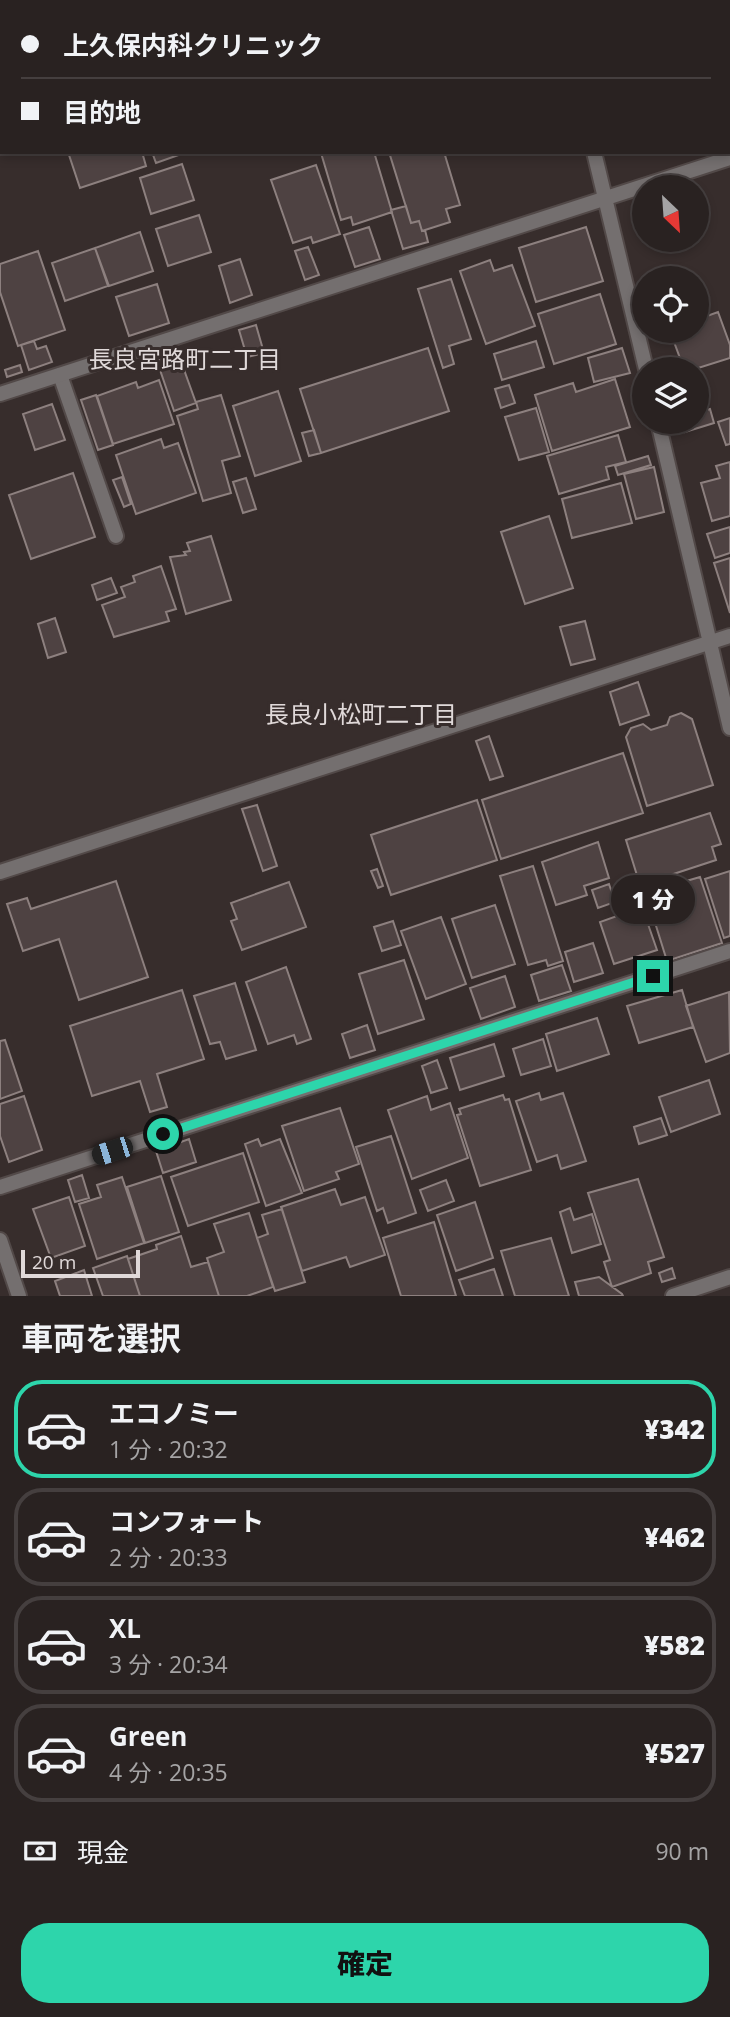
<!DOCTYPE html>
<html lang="ja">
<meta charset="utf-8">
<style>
body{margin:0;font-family:"Open Sans","Noto Sans JP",sans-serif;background:#312a2a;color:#f1f3f6;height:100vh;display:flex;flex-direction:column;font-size:26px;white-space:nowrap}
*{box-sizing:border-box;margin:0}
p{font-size:23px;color:#a5a4a5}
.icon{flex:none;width:38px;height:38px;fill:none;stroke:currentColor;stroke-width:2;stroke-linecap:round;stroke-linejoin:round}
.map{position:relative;height:1296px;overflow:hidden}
.drawer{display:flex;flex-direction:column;background:#292221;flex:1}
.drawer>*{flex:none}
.banner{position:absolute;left:0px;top:0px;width:732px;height:154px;box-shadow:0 4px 10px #0003,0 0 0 2px #453f3f;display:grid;align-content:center;height:154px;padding:0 21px;background:#292221}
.needle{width:46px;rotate:155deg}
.fabs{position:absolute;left:632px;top:175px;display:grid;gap:14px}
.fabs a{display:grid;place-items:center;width:77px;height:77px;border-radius:50%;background:#292221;box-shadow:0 4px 10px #0003,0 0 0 2px #453f3f;font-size:35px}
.scale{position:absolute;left:21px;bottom:18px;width:119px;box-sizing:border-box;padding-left:7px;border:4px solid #e0d9d9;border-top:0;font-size:19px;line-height:24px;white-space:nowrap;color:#e0d9d9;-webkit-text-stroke:5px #372d2c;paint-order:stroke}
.end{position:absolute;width:32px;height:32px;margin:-16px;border:9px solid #2dd5ab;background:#111;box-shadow:0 0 0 4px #111}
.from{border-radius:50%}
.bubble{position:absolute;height:49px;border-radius:24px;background:#292221;box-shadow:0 4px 10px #0003,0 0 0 2px #453f3f;font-size:23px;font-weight:800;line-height:49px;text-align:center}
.car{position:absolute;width:21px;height:42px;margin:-21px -10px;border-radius:9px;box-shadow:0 0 5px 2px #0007;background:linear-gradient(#222 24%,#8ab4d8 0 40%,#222 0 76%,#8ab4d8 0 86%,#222 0)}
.banner b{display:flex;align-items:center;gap:24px;height:66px;font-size:26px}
.banner b+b{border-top:2px solid #453f3f}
.banner i{width:18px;height:18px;background:#f1f3f6}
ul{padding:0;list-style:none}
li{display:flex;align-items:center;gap:21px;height:98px;margin:0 14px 10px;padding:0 7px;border:4px solid #453f3f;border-radius:28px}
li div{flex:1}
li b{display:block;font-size:26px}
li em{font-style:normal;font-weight:800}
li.active{border-color:#2dd5ab}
li>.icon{width:63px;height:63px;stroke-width:1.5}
h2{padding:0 21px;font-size:32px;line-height:84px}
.pay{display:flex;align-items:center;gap:18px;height:77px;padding:0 21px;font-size:26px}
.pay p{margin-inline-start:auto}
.action{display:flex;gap:14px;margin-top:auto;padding:14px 21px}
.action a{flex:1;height:80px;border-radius:28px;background:#2dd5ab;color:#111;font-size:28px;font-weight:800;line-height:80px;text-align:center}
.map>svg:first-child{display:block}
.building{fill:#4e4242;stroke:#8d807f;stroke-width:2}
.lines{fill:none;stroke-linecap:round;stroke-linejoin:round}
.service-casing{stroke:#524948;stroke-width:18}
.minor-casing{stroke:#524948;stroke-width:18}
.tertiary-casing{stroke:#524948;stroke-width:18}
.service{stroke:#746f6f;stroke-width:14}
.minor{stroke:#746f6f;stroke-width:14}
.tertiary{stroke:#746f6f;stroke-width:14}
.route{stroke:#2dd5ab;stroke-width:9}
.labels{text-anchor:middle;stroke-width:6;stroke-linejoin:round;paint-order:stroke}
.neighbourhood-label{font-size:24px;fill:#e0d9d9;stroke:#372d2c}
</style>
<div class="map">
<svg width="730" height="1296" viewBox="0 0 730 1296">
<rect width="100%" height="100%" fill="#372d2c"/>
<!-- building -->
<path class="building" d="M 68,152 L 142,152 L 146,166 L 80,188 Z
M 152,152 L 187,152 L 156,163 Z
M 374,152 L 392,212 L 353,225 L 351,217 L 341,220 L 321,153 Z
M 389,152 L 444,152 L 460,205 L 446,209 L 450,222 L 422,231 L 419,221 L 411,223 Z
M 182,164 L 194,200 L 151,214 L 140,178 Z
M 316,165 L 340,234 L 313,243 L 311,237 L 293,243 L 271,180 Z
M 406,206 L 411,223 L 419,221 L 422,231 L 425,230 L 428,242 L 403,249 L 391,210 Z
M 199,215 L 211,252 L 168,266 L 156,229 Z
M 369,227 L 380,259 L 355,267 L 344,235 Z
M 586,227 L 603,281 L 536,302 L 519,248 Z
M 140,232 L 153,271 L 109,286 L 95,248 Z
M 308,247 L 319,275 L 305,280 L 295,251 Z
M 95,248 L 108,286 L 65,301 L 52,263 Z
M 38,251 L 65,330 L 18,346 L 0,292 L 0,264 Z
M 240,259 L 252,295 L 230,303 L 219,266 Z
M 490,260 L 494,271 L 512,265 L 535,326 L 486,344 L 460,271 Z
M 451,279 L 471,339 L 449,346 L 454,364 L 443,368 L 418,289 Z
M 157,284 L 169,323 L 129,336 L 116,297 Z
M 600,294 L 616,344 L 554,364 L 538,314 Z
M 718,312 L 730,345 L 730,358 L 695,369 L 684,369 L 670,331 L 696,331 L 696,320 Z
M 256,325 L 264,353 L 247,357 L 239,330 Z
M 34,341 L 37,349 L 46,346 L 52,362 L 29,370 L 21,345 Z
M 536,341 L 544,367 L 502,380 L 494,354 Z
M 428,348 L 449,411 L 321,453 L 300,389 Z
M 622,348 L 630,373 L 594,382 L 588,358 Z
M 178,353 L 196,403 L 174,411 L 157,361 Z
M 20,365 L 22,372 L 7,377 L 5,370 Z
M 615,379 L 630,427 L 552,451 L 535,395 L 573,383 L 576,392 Z
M 159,380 L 174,424 L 113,444 L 97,396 L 136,382 L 138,388 Z
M 509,385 L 515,403 L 501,408 L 495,389 Z
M 278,391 L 301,461 L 255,476 L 233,406 Z
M 96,395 L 113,445 L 98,450 L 81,400 Z
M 221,395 L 240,456 L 222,461 L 231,493 L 203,501 L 177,416 L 198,409 L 196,402 Z
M 52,404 L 65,440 L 35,450 L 23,414 Z
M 536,408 L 549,452 L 519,460 L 505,417 Z
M 710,409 L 714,423 L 685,432 L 682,422 L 696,422 L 696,413 Z
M 730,418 L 730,444 L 726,445 L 718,422 Z
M 314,430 L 321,453 L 309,456 L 302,433 Z
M 618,435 L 626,462 L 606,467 L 609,479 L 559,494 L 547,456 Z
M 161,439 L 164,448 L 178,443 L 196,493 L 136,514 L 116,455 Z
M 648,456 L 651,465 L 618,475 L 615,466 Z
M 730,462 L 730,516 L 712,521 L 701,483 L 720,478 L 716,466 Z
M 654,467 L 664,512 L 636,519 L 624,474 Z
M 73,473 L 95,537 L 31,559 L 9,495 Z
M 122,477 L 131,504 L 124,507 L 113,480 Z
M 246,478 L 256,509 L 243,513 L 233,482 Z
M 621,483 L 632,523 L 572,538 L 562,499 Z
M 549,516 L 573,588 L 525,604 L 501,532 Z
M 730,527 L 730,553 L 715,558 L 707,534 Z
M 211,536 L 231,600 L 186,614 L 170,557 L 186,555 L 184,552 L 190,551 L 187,543 Z
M 730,558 L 730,613 L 714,563 Z
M 161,566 L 176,609 L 166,612 L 169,621 L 114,637 L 102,605 L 125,597 L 121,587 L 135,582 L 133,576 Z
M 111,578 L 117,593 L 97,600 L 92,585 Z
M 55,618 L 66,652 L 48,658 L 38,624 Z
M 585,621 L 595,659 L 571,665 L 560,627 Z
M 638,682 L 649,715 L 620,725 L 610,692 Z
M 681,713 L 692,719 L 713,785 L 647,806 L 626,737 L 631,728 L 643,724 L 651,730 L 667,725 L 670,717 Z
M 489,736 L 503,776 L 490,780 L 476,741 Z
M 623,753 L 643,813 L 501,859 L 482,800 Z
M 477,800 L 497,860 L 391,895 L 371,835 Z
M 257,805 L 277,866 L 263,871 L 242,809 Z
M 710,813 L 721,844 L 712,847 L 716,860 L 640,885 L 626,840 Z
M 598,842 L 609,878 L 584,886 L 587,895 L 556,905 L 542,862 Z
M 533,866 L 563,961 L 548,966 L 546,960 L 528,965 L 500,876 Z
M 377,869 L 383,886 L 378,888 L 371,871 Z
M 730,871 L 730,936 L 724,938 L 705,879 Z
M 700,877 L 722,943 L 667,961 L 652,913 L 682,904 L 676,884 Z
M 116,881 L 148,977 L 79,1000 L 59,939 L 23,951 L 7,904 L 27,898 L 31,909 Z
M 289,882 L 306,927 L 242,950 L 231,921 L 237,919 L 231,903 Z
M 609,884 L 615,902 L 598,908 L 592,890 Z
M 641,904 L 657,950 L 614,964 L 600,922 L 620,915 L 618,911 Z
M 495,905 L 515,964 L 472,978 L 452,919 Z
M 441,917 L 466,984 L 426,999 L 401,931 Z
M 393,921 L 401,945 L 382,951 L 374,927 Z
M 593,943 L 603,973 L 574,982 L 565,952 Z
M 404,960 L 424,1019 L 378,1034 L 359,974 Z
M 562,965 L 571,991 L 539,1001 L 531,975 Z
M 286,967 L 311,1039 L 297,1044 L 294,1035 L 268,1044 L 246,982 Z
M 505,976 L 515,1007 L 481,1019 L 470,988 Z
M 235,983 L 256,1050 L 226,1059 L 220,1042 L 210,1044 L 194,996 Z
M 182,990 L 204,1059 L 157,1074 L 167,1107 L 150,1112 L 140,1081 L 92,1096 L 70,1026 Z
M 682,990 L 693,1027 L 639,1043 L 627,1006 Z
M 729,992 L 730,1053 L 706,1062 L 686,1006 Z
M 597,1018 L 609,1054 L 557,1071 L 546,1034 Z
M 367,1025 L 375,1050 L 350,1058 L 342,1034 Z
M 543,1039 L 551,1066 L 521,1075 L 513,1049 Z
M 5,1040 L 22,1091 L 0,1099 L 0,1041 Z
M 494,1044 L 504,1076 L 460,1090 L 450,1058 Z
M 437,1060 L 447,1088 L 431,1093 L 422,1066 Z
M 709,1080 L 720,1114 L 671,1132 L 659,1097 Z
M 539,1093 L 541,1100 L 563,1093 L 586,1161 L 561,1169 L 557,1155 L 537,1162 L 516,1101 Z
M 503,1095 L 505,1100 L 509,1099 L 531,1170 L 480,1186 L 457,1115 L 461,1114 L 459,1109 Z
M 24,1096 L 42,1150 L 9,1162 L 0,1136 L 0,1104 Z
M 427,1096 L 431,1110 L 450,1103 L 468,1158 L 412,1179 L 388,1110 Z
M 340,1108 L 359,1164 L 336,1172 L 339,1179 L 304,1191 L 282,1126 Z
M 661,1118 L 667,1135 L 639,1144 L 634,1127 Z
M 391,1136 L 416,1213 L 388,1223 L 383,1208 L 377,1211 L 356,1147 Z
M 189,1139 L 196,1162 L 163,1173 L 156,1151 Z
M 258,1139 L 261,1146 L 280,1139 L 302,1193 L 266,1206 L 245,1144 Z
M 243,1153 L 259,1202 L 188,1226 L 171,1177 Z
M 82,1175 L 89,1198 L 75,1202 L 68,1180 Z
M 161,1176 L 179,1232 L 145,1243 L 127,1187 Z
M 122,1177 L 144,1243 L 97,1259 L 79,1204 L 101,1197 L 97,1185 Z
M 638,1179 L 664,1257 L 648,1262 L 651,1273 L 612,1287 L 604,1262 L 610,1260 L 588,1193 Z
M 446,1180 L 454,1201 L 428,1211 L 420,1190 Z
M 335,1189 L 341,1205 L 365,1197 L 385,1255 L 350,1267 L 346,1257 L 302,1271 L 281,1207 Z
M 69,1197 L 85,1246 L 51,1258 L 33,1209 Z
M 475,1202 L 493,1258 L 456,1271 L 437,1215 Z
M 570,1208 L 574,1220 L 592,1214 L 601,1244 L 572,1253 L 560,1212 Z
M 282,1209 L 305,1282 L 275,1291 L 257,1238 L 268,1234 L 262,1215 Z
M 249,1213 L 273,1287 L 247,1296 L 219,1296 L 207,1258 L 224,1252 L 214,1224 Z
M 434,1222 L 456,1296 L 401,1296 L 383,1238 Z
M 181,1236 L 191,1267 L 208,1262 L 219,1296 L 140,1296 L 128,1259 L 157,1249 L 156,1245 Z
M 551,1238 L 569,1296 L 515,1296 L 501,1251 Z
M 127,1256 L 140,1296 L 103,1296 L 93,1268 Z
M 672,1268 L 675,1278 L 662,1282 L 659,1273 Z
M 494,1269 L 503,1296 L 465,1296 L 459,1280 Z
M 84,1270 L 92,1296 L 60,1296 L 55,1281 Z
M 599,1277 L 622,1294 L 623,1296 L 579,1296 L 575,1282 Z"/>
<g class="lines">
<defs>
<path id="service" d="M 60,375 L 116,536"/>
<path id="minor" d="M 557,0 L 557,2
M 127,2 L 132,0
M 0,42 L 2,41
M 594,152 L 646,369
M 0,394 L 730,158
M 658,422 L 730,728
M 0,872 L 730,636
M 0,1187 L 730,951
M 673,1296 L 730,1277"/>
<path id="tertiary" d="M 0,1240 L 19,1296"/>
</defs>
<!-- service casing -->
<use href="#service" class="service-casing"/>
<!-- minor casing -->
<use href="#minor" class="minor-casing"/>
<!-- tertiary casing -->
<use href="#tertiary" class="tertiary-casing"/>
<!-- service -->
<use href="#service" class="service"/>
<!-- minor -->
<use href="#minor" class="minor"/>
<!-- tertiary -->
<use href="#tertiary" class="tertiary"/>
</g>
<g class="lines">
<!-- route -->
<path class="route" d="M 163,1134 L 653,976"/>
</g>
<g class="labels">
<!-- neighbourhood labels -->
<g class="neighbourhood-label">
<text x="185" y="368">長良宮路町二丁目</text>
<text x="361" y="723">長良小松町二丁目</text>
</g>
</g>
</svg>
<div class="fabs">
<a><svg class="needle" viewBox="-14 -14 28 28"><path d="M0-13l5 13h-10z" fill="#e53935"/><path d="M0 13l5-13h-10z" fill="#a5a4a5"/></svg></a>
<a><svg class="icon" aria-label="locate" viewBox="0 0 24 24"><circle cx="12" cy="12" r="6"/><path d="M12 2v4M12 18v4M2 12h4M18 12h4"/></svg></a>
<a><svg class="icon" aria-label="layers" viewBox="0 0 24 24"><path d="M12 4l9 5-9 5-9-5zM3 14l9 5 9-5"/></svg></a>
</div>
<div class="scale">20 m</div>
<i class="end from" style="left:163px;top:1134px"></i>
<i class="end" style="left:653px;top:976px"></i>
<div class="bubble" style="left:611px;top:875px;width:84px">1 分</div>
<i class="car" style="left:112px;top:1151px;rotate:252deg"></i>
<div class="banner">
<b><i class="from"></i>上久保内科クリニック</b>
<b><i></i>目的地</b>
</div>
</div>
<section class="drawer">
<h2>車両を選択</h2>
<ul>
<li class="active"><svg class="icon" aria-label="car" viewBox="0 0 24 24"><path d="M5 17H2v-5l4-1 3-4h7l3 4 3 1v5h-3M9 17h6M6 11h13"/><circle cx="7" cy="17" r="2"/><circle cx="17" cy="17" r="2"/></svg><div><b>エコノミー</b><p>1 分 · 20:32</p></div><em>¥342</em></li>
<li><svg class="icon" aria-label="car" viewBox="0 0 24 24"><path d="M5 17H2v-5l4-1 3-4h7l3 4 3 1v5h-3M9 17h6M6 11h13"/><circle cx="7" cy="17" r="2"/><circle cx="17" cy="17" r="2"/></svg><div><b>コンフォート</b><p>2 分 · 20:33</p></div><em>¥462</em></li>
<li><svg class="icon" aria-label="car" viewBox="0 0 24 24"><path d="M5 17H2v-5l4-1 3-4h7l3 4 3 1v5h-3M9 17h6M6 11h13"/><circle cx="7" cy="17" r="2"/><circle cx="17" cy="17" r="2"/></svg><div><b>XL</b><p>3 分 · 20:34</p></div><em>¥582</em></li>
<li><svg class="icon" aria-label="car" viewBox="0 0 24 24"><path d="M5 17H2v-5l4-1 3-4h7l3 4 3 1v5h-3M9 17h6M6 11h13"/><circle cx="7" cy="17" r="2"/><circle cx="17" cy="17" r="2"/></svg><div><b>Green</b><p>4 分 · 20:35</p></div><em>¥527</em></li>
</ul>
<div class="pay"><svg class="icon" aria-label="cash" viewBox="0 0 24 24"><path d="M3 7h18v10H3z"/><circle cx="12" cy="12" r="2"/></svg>現金<p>90 m</p></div>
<div class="action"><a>確定</a></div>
</section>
